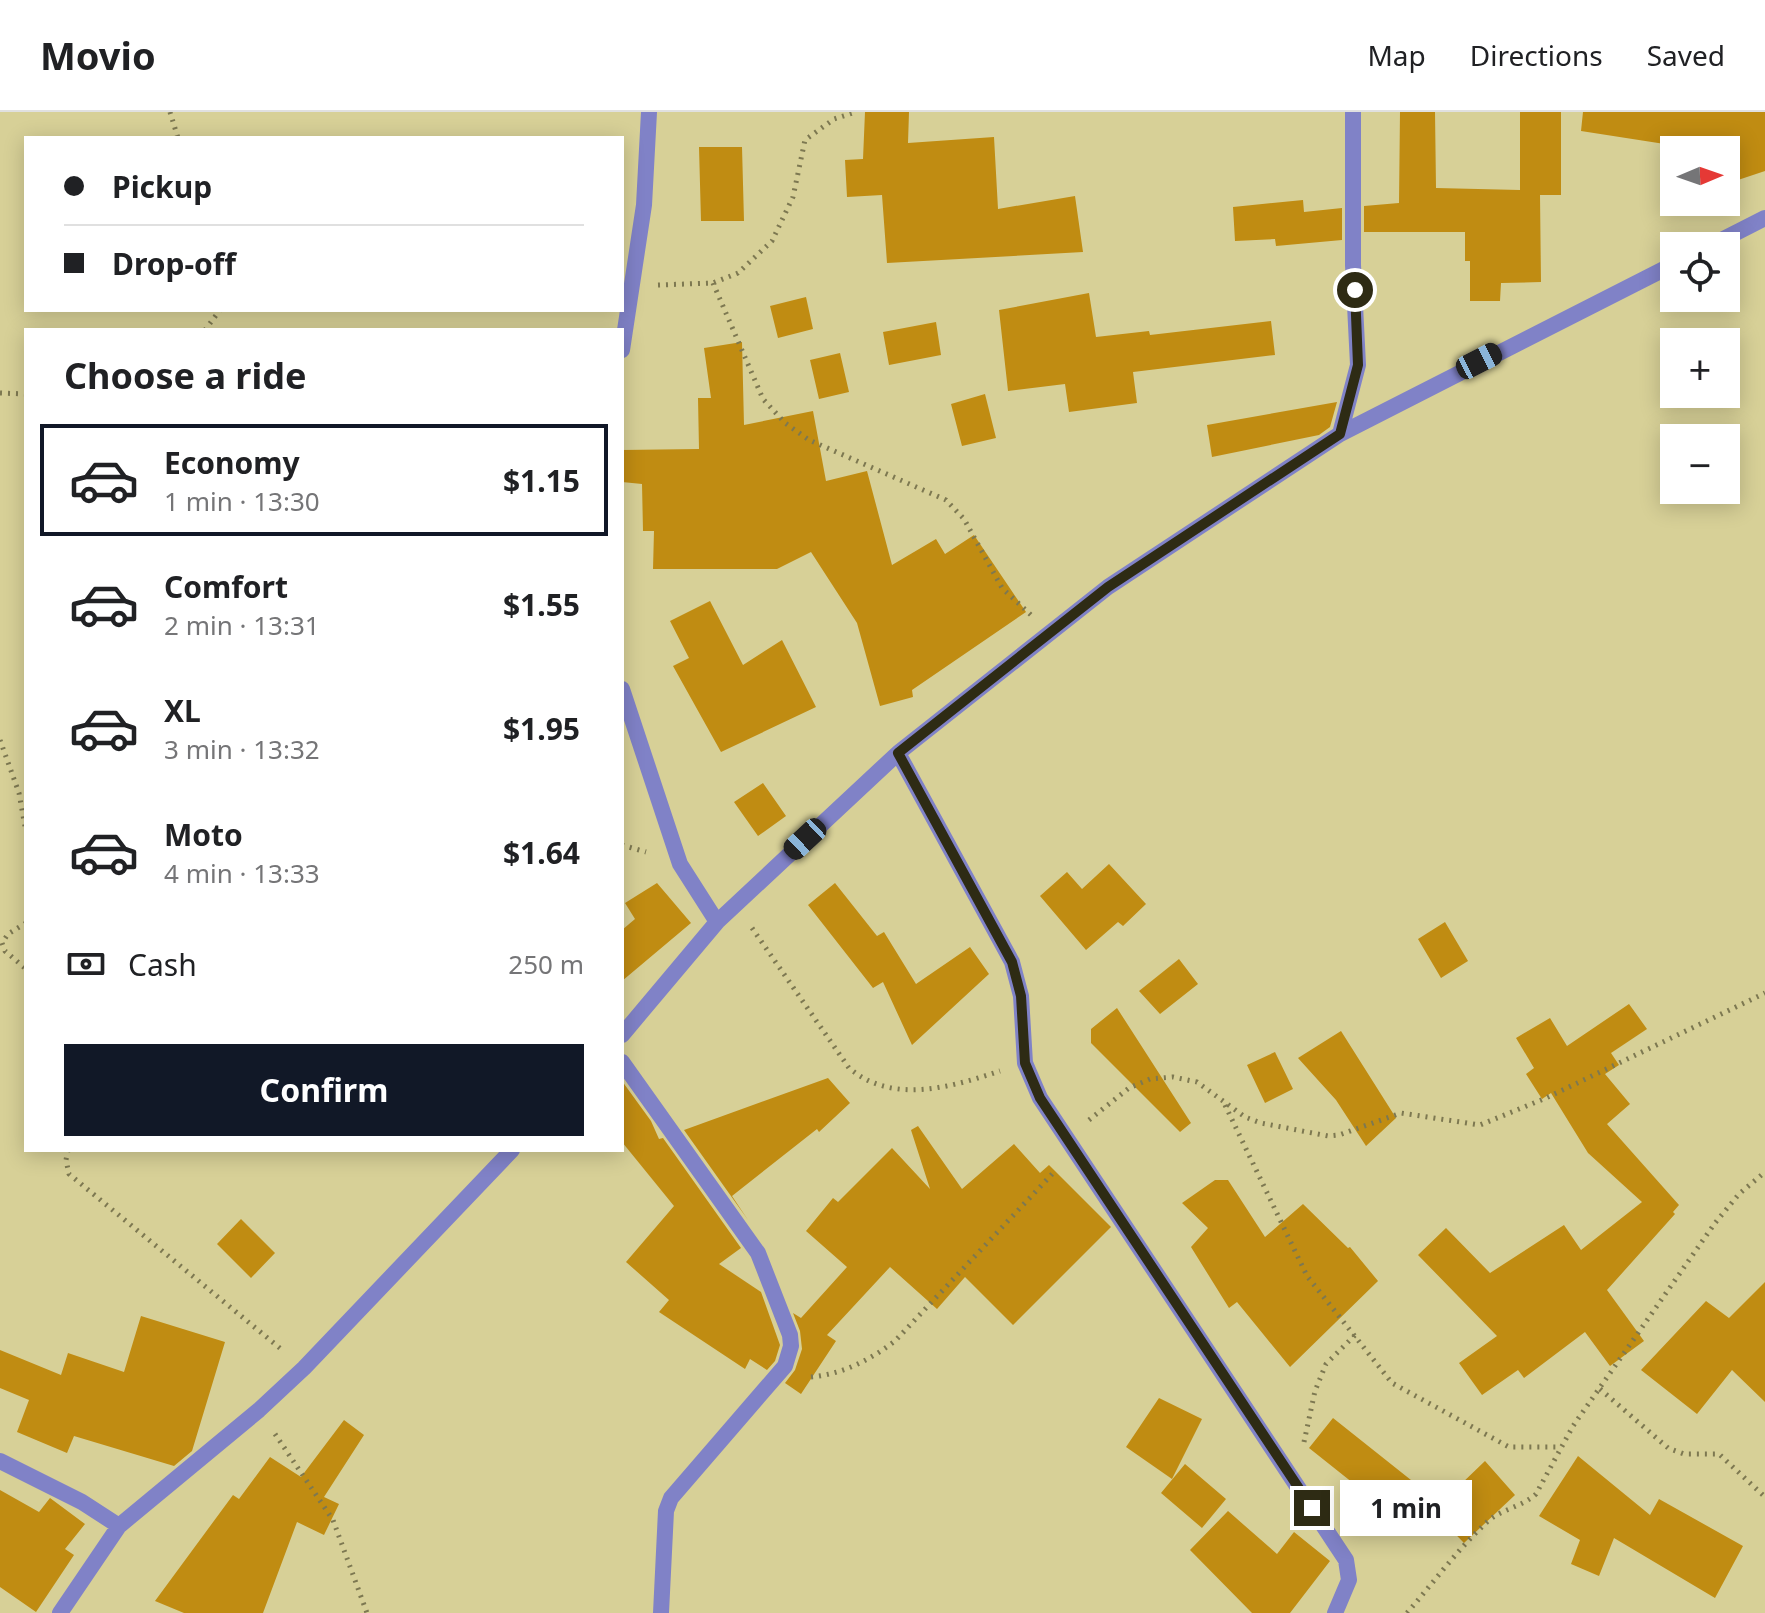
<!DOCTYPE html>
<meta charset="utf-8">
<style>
body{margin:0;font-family:"Noto Sans",sans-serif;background:#f6f6f6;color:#202124;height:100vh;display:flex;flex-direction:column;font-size:30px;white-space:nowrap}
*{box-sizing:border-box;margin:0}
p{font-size:26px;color:#757577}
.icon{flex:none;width:44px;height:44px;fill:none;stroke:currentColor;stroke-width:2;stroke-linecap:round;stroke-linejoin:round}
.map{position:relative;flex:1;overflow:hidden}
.details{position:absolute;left:24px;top:216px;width:600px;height:824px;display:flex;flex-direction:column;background:#fff;border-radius:0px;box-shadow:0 4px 20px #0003}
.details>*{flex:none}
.top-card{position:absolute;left:24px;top:24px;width:600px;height:176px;border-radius:0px;box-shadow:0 4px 20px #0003;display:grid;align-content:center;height:176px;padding:0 40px;background:#fff}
.needle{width:52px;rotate:88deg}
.buttons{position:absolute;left:1660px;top:24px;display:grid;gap:16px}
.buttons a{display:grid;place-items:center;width:80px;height:80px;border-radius:0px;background:#fff;box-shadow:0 4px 20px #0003;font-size:40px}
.end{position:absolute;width:36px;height:36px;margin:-18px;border:10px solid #2e2b14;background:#fff;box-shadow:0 0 0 4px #fff}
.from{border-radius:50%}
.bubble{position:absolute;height:56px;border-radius:0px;background:#fff;box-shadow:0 4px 20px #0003;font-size:26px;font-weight:700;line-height:56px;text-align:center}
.car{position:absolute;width:24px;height:48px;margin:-24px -12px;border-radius:10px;box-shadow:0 0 6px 2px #0007;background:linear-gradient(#222 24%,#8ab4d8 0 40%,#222 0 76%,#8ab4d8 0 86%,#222 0)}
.top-card b{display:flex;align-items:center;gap:28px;height:76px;font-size:30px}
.top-card b+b{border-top:2px solid #e0e0e0}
.top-card i{width:20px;height:20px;background:#202124}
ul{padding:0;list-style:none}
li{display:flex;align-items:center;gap:24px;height:112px;margin:0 16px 12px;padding:0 24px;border:4px solid transparent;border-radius:0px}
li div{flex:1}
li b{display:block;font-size:30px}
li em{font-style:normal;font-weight:700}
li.on{border-color:#111827}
li>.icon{width:72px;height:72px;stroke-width:1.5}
h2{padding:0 40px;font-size:36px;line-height:96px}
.pay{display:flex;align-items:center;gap:20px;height:88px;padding:0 40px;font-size:30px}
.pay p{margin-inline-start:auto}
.primary-button{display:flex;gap:16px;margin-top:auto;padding:16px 40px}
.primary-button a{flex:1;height:92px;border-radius:0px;background:#111827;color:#fff;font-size:32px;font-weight:700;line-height:92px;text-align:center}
header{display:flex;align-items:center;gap:48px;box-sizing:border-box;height:112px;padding:0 40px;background:#fff;border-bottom:2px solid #e0e0e0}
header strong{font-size:38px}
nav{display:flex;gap:44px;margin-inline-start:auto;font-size:28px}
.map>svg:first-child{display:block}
.building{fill:#c08c12}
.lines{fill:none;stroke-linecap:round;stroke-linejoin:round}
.path{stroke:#7d7851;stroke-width:5;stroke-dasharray:2 6;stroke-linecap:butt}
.minor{stroke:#8082c7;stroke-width:16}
.route{stroke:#2e2b14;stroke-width:10}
</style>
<header>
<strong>Movio</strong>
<nav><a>Map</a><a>Directions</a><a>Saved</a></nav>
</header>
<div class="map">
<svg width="1765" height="1501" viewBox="0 0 1765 1501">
<rect width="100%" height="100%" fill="#d7d097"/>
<!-- building -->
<path class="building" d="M 865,0 L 909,0 L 908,31 L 994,25 L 998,97 L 1075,84 L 1083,140 L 887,151 L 882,83 L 847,85 L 845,48 L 863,47 Z
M 1400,0 L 1435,0 L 1436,76 L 1520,78 L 1520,0 L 1561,0 L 1561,83 L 1540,83 L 1541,170 L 1501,171 L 1500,189 L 1470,189 L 1470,149 L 1465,149 L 1465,120 L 1364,120 L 1364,94 L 1399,91 Z
M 1583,0 L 1765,0 L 1765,59 L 1726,72 L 1726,38 L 1674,38 L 1674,57 L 1671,33 L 1581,19 Z
M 699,35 L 742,35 L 744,109 L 701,109 Z
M 1303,88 L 1304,100 L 1342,96 L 1342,128 L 1276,134 L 1275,127 L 1235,129 L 1233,95 Z
M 1678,90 L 1714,90 L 1714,94 L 1679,98 Z
M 1089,181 L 1096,225 L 1149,219 L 1150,223 L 1271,209 L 1275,243 L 1133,260 L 1137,291 L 1069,300 L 1065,272 L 1008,279 L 999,198 Z
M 806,185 L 813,217 L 778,226 L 770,194 Z
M 936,210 L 941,243 L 889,253 L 883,220 Z
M 742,230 L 744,313 L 813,299 L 826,369 L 867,359 L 892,453 L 936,427 L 945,442 L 974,423 L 1026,500 L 912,578 L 913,585 L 880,594 L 857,511 L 811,440 L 777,457 L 653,457 L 654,419 L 643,419 L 642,372 L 622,370 L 622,338 L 699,337 L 698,286 L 711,286 L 704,236 Z
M 840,241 L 849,280 L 819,287 L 810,248 Z
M 985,282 L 996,326 L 962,334 L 951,292 Z
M 1337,290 L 1330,315 L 1319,323 L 1212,345 L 1207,313 Z
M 710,489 L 743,553 L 782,528 L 816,595 L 721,640 L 673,554 L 689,546 L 670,509 Z
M 763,671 L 786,704 L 758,724 L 734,690 Z
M 1109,752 L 1146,792 L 1123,814 L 1118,810 L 1086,838 L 1040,784 L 1067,760 L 1082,777 Z
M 657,771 L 691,811 L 622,869 L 622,818 L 635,807 L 625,791 Z
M 835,771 L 877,824 L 884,820 L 916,872 L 970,835 L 989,862 L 912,933 L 883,870 L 873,876 L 808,793 Z
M 1445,810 L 1468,849 L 1441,866 L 1418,827 Z
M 1179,847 L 1198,872 L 1160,902 L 1139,879 Z
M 1629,892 L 1647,917 L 1611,941 L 1619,953 L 1605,962 L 1630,992 L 1607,1012 L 1679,1093 L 1673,1100 L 1675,1102 L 1607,1178 L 1644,1229 L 1610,1254 L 1585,1220 L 1524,1266 L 1518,1258 L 1482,1283 L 1459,1251 L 1497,1224 L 1418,1143 L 1446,1116 L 1490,1161 L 1564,1113 L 1581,1138 L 1642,1090 L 1588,1041 L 1551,981 L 1542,987 L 1526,962 L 1534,956 L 1516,926 L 1550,906 L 1567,934 Z
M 1117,896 L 1191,1011 L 1180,1020 L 1091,931 L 1091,917 Z
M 1341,919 L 1396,1006 L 1366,1034 L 1336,988 L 1298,946 Z
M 1275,940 L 1293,977 L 1265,991 L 1247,953 Z
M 828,966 L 850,991 L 819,1020 L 817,1017 L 732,1084 L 748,1108 L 684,1018 Z
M 622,969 L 651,1009 L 659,1027 L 663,1026 L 741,1136 L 719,1152 L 761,1180 L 780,1233 L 775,1249 L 767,1258 L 750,1247 L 745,1257 L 659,1200 L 669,1188 L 626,1150 L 674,1094 L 622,1030 Z
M 918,1014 L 962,1077 L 1014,1032 L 1040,1061 L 1049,1053 L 1111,1115 L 1013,1213 L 965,1165 L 937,1197 L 890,1155 L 827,1223 L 836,1229 L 801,1282 L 785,1271 L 795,1258 L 802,1237 L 800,1219 L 793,1201 L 801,1206 L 847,1155 L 806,1119 L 833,1086 L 838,1090 L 892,1036 L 930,1077 L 911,1018 Z
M 1215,1068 L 1228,1068 L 1265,1125 L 1303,1092 L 1348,1136 L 1350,1135 L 1378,1169 L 1290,1255 L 1237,1190 L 1229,1196 L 1191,1135 L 1208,1116 L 1182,1091 Z
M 241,1107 L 275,1141 L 251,1166 L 217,1132 Z
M 1765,1170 L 1765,1290 L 1732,1258 L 1697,1302 L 1641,1258 L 1706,1189 L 1729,1206 Z
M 141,1204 L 225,1230 L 192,1339 L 174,1354 L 74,1324 L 67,1341 L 17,1320 L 29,1288 L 0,1276 L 0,1238 L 61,1263 L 68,1241 L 124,1260 Z
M 1159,1286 L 1202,1307 L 1172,1367 L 1126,1335 Z
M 1333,1306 L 1416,1372 L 1392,1402 L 1309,1336 Z
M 344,1308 L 364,1323 L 324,1385 L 339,1392 L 324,1423 L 297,1410 L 263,1501 L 184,1501 L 155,1489 L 233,1383 L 239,1387 L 270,1345 L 301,1365 Z
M 1578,1344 L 1650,1403 L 1659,1387 L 1743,1434 L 1715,1486 L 1614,1426 L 1599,1464 L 1571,1452 L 1580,1428 L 1539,1404 Z
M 1485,1349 L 1515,1383 L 1464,1431 L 1433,1399 Z
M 1185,1352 L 1226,1387 L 1202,1416 L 1161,1381 Z
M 0,1378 L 39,1400 L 50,1386 L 85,1412 L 65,1437 L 74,1443 L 36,1500 L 0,1475 Z
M 1228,1399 L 1277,1442 L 1294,1420 L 1330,1449 L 1290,1501 L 1252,1501 L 1190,1438 Z"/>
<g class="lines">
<!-- path -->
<path class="path" d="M 170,0 L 178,26
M 713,171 L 763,287 L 785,311 L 809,328 L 946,388 L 964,407 L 1002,476 L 1031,503
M 658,173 L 713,171 L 738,161 L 772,129 L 793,85 L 805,28 L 834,7 L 856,0
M 205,218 L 220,198
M 0,281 L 26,282
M 0,628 L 19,681 L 26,720
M 622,733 L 646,740
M 26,811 L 8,822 L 2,831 L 5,839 L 26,857
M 752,816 L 849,956 C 893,993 951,975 1000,959
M 1225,993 L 1307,1164 L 1392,1271 L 1509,1335 L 1560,1335
M 1089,1008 L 1129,976 L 1150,967 L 1173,965 L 1197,970 L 1245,1005 L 1261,1011 L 1328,1024 L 1339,1023 L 1401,1001 L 1480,1013 L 1546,986 L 1765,881
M 68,1038 L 66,1048 L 69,1062 L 281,1237
M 811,1265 C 843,1262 870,1248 895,1229 L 1055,1059
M 1600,1277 L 1668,1336 L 1684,1342 L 1719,1342 L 1765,1385
M 275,1322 L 333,1408 L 367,1501
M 1304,1330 L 1315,1279 L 1326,1252 L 1355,1223
M 1407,1501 C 1433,1471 1458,1437 1487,1410 C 1501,1397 1522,1395 1536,1382 L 1573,1314 L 1715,1111 L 1739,1082 L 1765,1060"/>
<!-- minor -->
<path class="minor" d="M 1710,134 L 1765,106
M 622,238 L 644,93 L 649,0
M 1340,322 L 1358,253 L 1353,153 L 1353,0
M 622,577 L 680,752 L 717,810
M 898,641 L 1012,850 L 1021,884 L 1025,951 L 1040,986 L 1346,1448 L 1349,1468 L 1335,1501
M 622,923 L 717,810 L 898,641 L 1108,475 L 1340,322 L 1674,152
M 622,950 L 758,1141 L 790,1223 L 791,1234 L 785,1254 L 671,1386 L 666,1399 L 661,1501
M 0,1349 L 82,1390 L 119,1414
M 60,1501 L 119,1414 L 259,1298 L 304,1256 L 512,1038"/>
</g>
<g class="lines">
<!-- route -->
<path class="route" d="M 1312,1396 L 1040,986 L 1025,951 L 1021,884 L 1012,850 L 898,641 L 1108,475 L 1340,322 L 1358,253 L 1355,178"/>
</g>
</svg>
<div class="buttons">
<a><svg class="needle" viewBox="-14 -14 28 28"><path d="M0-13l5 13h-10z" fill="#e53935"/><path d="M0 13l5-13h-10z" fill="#757577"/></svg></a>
<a><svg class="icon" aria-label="locate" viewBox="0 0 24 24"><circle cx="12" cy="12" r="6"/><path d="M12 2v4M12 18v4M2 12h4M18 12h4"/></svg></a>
<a>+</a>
<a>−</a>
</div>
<i class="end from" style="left:1355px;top:178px"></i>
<i class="end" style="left:1312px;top:1396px"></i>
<div class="bubble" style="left:1340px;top:1368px;width:132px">1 min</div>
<i class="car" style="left:1479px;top:249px;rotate:63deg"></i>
<i class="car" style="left:805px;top:727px;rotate:227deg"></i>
<div class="top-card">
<b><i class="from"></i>Pickup</b>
<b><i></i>Drop-off</b>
</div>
<section class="details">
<h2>Choose a ride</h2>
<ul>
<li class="on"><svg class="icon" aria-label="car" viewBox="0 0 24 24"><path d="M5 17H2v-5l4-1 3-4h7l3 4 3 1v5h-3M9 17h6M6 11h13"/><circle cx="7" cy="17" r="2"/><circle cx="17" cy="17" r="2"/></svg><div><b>Economy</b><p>1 min · 13:30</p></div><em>$1.15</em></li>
<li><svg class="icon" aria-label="car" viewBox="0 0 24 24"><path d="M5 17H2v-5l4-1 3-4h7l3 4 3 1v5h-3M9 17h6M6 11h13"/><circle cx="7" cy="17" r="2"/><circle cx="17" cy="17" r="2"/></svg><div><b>Comfort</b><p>2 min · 13:31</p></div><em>$1.55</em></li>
<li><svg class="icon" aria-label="car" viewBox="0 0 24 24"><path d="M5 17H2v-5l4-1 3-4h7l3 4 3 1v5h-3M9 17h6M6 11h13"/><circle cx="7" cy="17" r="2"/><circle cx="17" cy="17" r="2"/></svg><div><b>XL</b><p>3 min · 13:32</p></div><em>$1.95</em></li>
<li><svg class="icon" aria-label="car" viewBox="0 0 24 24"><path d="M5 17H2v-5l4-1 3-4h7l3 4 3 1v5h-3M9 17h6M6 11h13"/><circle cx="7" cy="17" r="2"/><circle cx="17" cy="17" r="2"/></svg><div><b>Moto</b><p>4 min · 13:33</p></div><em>$1.64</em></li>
</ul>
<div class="pay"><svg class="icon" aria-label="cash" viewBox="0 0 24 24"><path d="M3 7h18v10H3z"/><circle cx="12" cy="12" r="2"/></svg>Cash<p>250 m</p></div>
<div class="primary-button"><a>Confirm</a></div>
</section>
</div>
